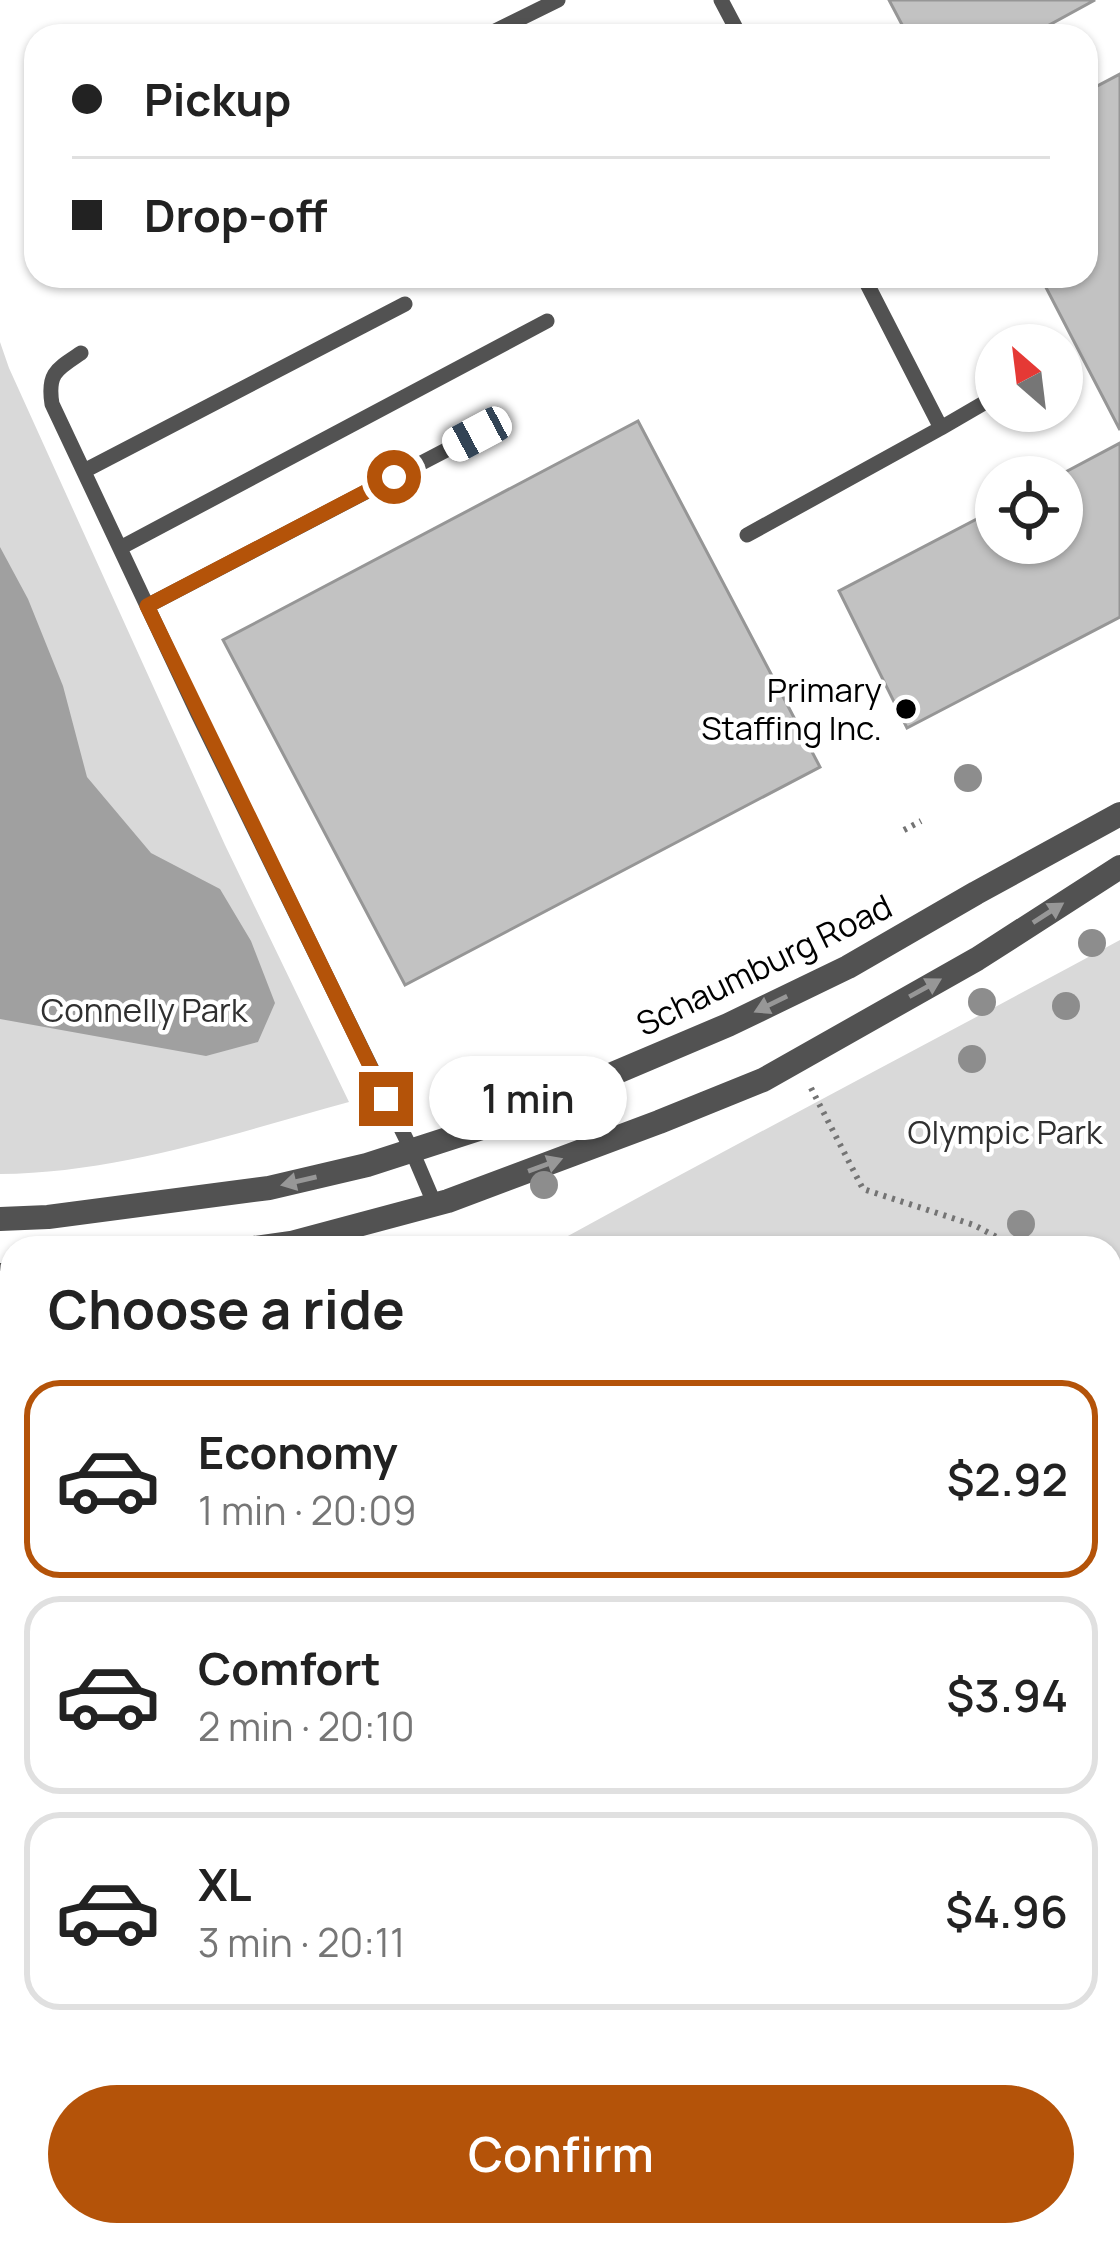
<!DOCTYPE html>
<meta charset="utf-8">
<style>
body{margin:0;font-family:Manrope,sans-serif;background:#f2f2f2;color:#222;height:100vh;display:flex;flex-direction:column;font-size:45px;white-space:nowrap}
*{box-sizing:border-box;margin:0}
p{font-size:39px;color:#767676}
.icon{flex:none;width:66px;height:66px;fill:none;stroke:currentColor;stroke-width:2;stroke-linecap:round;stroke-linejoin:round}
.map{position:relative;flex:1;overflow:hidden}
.drawer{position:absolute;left:0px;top:1236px;width:1122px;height:1011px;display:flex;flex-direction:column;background:#fff;border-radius:36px 36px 0 0;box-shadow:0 3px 9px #0004}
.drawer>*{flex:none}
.banner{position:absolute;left:24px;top:24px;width:1074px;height:264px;border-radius:36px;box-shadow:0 3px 9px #0004;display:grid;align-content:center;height:264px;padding:0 48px;background:#fff}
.needle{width:78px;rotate:332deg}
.controls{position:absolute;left:975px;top:324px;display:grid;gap:24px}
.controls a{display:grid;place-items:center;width:108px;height:108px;border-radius:50%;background:#fff;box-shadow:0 3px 9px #0004;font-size:60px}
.end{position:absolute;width:54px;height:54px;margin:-27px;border:15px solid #b45309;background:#fff;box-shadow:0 0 0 6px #fff}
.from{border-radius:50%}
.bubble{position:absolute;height:84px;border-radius:42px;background:#fff;box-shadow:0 3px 9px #0004;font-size:39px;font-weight:600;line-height:84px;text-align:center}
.car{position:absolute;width:36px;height:72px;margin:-36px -18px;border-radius:15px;box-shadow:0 0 9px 3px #0007;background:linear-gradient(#fff 24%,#345 0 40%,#fff 0 76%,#345 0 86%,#fff 0)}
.banner b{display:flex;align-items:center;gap:42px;height:114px;font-size:45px}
.banner b+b{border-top:3px solid #e0e0e0}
.banner i{width:30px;height:30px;background:#222}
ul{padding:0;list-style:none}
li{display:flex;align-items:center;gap:36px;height:198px;margin:0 24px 18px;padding:0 24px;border:6px solid #e0e0e0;border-radius:36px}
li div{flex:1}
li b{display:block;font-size:45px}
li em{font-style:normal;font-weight:600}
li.on{border-color:#b45309}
li>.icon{width:108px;height:108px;stroke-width:1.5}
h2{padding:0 48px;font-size:54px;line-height:144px}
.button{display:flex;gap:24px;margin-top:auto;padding:24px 48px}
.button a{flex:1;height:138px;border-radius:72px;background:#b45309;color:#fff;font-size:48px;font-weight:600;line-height:138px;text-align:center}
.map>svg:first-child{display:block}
.green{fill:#d9d9d9}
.water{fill:#a0a0a0}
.building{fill:#c2c2c2;stroke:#969696;stroke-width:3}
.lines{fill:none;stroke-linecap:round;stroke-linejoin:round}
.path{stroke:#747474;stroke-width:6;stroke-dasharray:3 6;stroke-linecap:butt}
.service{stroke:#525252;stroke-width:15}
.tertiary{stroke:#525252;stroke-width:24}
.tree{fill:#8d8d8d}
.oneway{fill:#979797}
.route{stroke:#b45309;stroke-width:15}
.poi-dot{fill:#000;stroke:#fff;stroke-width:4.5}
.labels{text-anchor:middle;stroke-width:9;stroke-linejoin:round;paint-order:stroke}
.poi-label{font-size:33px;fill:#000;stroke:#fff;text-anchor:end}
.street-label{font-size:33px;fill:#000;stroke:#fff}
.park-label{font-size:33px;fill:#303030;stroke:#fff}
</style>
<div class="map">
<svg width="1120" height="2246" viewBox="0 0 1120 2246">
<rect width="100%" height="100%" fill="#fff"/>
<!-- green -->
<path class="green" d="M 0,342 L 9,368 L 225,845 L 349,1102 C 235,1133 119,1173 0,1174 Z
M 1120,940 L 1120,2246 L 0,2246 L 0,1549 L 12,1542 L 12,2235 L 1110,2235 L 1110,1248 L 546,1248 C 737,1143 929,1043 1120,940 Z"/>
<!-- water -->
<path class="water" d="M 0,547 L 28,599 L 63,686 L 87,777 L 151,853 L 220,889 L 251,941 L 275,1003 L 258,1042 L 206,1056 L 0,1019 Z"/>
<!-- building -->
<path class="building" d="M 889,0 L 1095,0 L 1029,36 L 908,36 Z
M 1120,74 L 1120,430 L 1040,276 L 1086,276 L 1086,92 Z
M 638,421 L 820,767 L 405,985 L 223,640 Z
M 1120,443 L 1120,617 L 907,728 L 839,591 L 996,509 L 996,543 L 1062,543 L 1062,477 L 1056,477 Z"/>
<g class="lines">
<!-- path -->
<path class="path" d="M 904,830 L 921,821
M 811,1088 L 863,1189 L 974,1225 L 1017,1248
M 1110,1367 L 1120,1385
M 1110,1925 L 1120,1920
M 0,2042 L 12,2035
M 1110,2070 L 1120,2088
M 1110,2228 L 1120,2240
M 384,2235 L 389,2246
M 914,2246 L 924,2235"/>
<!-- service -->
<path class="service" d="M 721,0 L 740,36
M 485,36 L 558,0
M 81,353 C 57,369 47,373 52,404 L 198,714 L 412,1151 L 435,1205
M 941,428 L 996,396
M 84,471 L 405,304
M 747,535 L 941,428 L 863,276
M 120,548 L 547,321
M 147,606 L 477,434"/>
<!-- tertiary -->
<path class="tertiary" d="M 0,1219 L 48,1217 L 269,1188 L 367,1165 L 497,1123 L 728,1025 L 848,967 L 976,893 L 1120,814
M 254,1248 L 291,1243 L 448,1201 L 659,1122 L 763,1080 L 977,959 L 1120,867
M 0,1275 L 12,1275"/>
</g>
<!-- trees -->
<g class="tree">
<circle cx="968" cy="778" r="14"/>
<circle cx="1092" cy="943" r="14"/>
<circle cx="982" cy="1002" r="14"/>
<circle cx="1066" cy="1006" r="14"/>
<circle cx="972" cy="1059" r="14"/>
<circle cx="544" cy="1185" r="14"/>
<circle cx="1021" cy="1224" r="14"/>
</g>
<!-- one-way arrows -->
<defs><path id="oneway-solid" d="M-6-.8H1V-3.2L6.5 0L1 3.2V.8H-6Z" transform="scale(3)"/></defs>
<g class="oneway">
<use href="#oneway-solid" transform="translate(1048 913) rotate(-33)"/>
<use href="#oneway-solid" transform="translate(925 988) rotate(-29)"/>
<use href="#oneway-solid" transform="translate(771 1004) rotate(154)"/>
<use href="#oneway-solid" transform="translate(545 1165) rotate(-20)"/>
<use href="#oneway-solid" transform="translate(299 1181) rotate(167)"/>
</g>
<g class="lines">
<!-- route -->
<path class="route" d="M 386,1099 L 147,606 L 394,477"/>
</g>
<!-- markers -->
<circle class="poi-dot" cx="906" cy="709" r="12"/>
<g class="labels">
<!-- poi labels -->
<g class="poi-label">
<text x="882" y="702">Primary<tspan x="882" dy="38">Staffing Inc.</tspan></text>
</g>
<!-- street labels -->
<g class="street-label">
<text transform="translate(764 965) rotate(-26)" y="12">Schaumburg Road</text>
</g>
<!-- park labels -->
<g class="park-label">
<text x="144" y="1022">Connelly Park</text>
<text x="1005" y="1144">Olympic Park</text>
</g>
</g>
</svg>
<div class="controls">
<a><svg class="needle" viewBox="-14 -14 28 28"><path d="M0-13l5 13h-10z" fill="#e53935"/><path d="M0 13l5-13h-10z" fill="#767676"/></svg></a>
<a><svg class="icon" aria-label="locate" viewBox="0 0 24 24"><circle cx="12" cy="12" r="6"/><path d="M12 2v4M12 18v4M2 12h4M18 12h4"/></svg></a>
</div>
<i class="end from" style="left:394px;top:477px"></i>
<i class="end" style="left:386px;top:1099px"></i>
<div class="bubble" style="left:429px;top:1056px;width:198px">1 min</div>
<i class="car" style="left:477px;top:434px;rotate:242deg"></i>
<div class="banner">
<b><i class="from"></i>Pickup</b>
<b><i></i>Drop-off</b>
</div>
<section class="drawer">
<h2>Choose a ride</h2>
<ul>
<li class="on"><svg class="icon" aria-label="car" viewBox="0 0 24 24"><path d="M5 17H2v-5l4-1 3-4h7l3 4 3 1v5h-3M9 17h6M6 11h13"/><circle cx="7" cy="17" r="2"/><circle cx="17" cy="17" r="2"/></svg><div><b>Economy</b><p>1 min · 20:09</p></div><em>$2.92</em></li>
<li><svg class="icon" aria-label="car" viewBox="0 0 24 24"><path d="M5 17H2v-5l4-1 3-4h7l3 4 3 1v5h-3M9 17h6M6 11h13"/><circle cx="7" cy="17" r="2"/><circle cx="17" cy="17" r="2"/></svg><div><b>Comfort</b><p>2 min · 20:10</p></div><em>$3.94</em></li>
<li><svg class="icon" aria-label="car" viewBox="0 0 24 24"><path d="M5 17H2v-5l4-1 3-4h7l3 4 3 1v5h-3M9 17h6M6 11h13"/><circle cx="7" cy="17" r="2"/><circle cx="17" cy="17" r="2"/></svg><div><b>XL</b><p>3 min · 20:11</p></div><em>$4.96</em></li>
</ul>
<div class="button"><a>Confirm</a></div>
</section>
</div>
